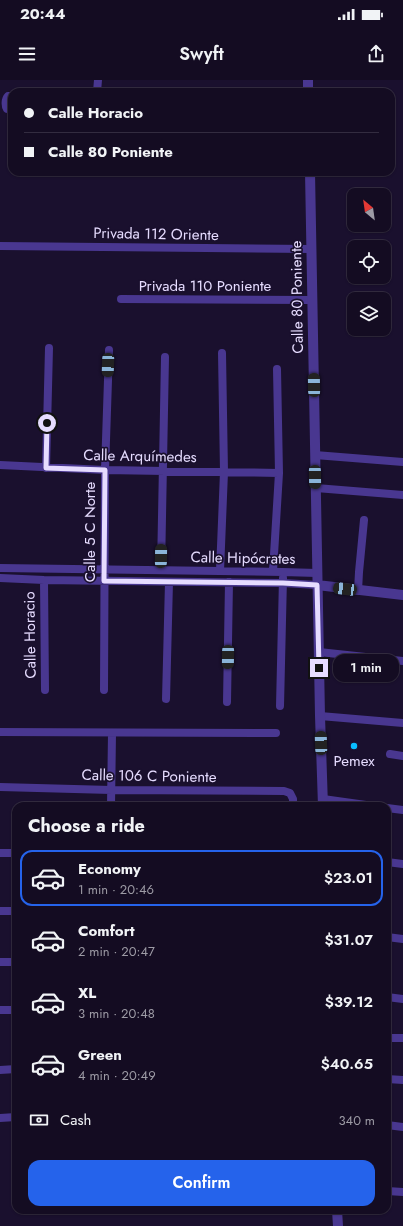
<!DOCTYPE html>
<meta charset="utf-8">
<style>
body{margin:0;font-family:Jost,sans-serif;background:#211a2f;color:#f1f3f6;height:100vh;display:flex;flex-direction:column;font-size:15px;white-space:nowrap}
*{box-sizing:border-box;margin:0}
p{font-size:13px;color:#9d9ba5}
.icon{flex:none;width:22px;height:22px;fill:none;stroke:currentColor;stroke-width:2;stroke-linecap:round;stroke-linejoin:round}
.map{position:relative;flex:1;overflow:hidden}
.sheet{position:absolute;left:12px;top:722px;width:379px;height:412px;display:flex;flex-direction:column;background:#140c22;border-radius:12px;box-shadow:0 1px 3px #0004,0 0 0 1px #332c40}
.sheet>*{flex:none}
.hud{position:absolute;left:8px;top:8px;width:387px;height:88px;border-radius:12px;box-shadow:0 1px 3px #0004,0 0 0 1px #332c40;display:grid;align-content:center;height:88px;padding:0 16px;background:#140c22}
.needle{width:26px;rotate:331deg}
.fabs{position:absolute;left:347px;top:108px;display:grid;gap:8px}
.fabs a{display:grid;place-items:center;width:44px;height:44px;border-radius:8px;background:#140c22;box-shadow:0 1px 3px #0004,0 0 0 1px #332c40;font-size:20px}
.end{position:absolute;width:18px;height:18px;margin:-9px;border:5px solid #e6dcff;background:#111;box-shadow:0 0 0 2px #111}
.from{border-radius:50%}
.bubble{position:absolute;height:28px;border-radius:12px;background:#140c22;box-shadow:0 1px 3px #0004,0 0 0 1px #332c40;font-size:13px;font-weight:600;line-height:28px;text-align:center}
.car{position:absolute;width:12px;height:24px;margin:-12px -6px;border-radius:5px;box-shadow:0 0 3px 1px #0007;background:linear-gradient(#222 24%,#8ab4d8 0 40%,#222 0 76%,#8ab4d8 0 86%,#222 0)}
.hud b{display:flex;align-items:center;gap:14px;height:38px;font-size:15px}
.hud b+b{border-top:1px solid #332c40}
.hud i{width:10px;height:10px;background:#f1f3f6}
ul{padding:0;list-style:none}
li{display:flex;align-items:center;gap:12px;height:56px;margin:0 8px 6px;padding:0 8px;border:2px solid transparent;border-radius:12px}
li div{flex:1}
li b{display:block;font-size:15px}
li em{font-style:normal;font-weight:600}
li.active{border-color:#2563eb}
li>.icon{width:36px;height:36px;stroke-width:1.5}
h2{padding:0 16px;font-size:18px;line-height:48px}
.pay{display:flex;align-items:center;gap:10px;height:44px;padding:0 16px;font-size:15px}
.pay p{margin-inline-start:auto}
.button{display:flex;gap:8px;margin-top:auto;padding:8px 16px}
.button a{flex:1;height:46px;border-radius:12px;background:#2563eb;color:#fff;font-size:16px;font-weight:600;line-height:46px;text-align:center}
.status{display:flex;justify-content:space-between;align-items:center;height:28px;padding:0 20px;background:#140c22;direction:ltr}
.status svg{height:11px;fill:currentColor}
header{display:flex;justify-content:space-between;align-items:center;height:52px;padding:0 16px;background:#140c22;font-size:18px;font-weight:600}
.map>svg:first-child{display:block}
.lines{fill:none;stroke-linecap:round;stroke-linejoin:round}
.minor{stroke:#493790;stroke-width:8}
.tertiary{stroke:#493790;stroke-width:10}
.route{stroke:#e6dcff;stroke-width:5}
.poi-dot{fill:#08bdff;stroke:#1a102e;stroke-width:1.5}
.labels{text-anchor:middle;stroke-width:3.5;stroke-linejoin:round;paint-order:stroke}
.street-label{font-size:15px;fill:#e6dcff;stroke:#1a102e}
.poi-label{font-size:15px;fill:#e6dcff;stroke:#1a102e}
</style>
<div class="status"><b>20:44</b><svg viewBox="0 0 49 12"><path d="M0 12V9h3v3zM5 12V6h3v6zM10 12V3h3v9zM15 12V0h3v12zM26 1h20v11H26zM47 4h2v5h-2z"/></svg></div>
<header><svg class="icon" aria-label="menu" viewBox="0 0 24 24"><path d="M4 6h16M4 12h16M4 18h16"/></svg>Swyft<svg class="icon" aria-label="share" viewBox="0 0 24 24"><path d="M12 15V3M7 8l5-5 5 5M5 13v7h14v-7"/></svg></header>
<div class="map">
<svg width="403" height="1146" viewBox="0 0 403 1146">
<rect width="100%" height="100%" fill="#1a102e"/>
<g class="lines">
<!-- minor -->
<path class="minor" d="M 97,12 L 98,0
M 12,16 L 8,16 C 5,19 5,26 7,29 L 12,29
M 0,166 L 311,169
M 121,219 L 312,220
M 315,375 L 403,382
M 0,385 L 105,390 L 279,393
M 46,388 L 49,268
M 316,408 L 403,415
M 0,488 L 283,492 L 317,493
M 161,490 L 165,277
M 220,491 L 224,392 L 222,273
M 273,491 L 279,393 L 277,289
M 0,498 L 44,500 L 283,503 L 317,505
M 44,500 L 45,610
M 358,511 L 359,492 L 364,440
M 319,572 L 403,581
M 104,610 L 105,390 L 109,270
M 166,619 L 169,502
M 227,622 L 229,502
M 280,626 L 283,498
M 320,636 L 403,643
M 0,652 L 276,653
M 390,674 L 403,676
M 0,707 L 111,710 L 284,711 L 290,713 L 293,719 L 293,726
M 323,719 L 373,726
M 111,726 L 112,653
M 387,728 L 403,730
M 0,773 L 16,773
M 387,782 L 403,784
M 0,831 L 16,831
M 387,857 L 403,859
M 0,882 L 16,882
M 387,917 L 403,919
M 0,930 L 16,930
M 387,958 L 403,958
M 0,990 L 16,989
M 387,999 L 403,1000
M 0,1038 L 16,1037
M 387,1045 L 403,1047
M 387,1111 L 403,1112"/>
<!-- tertiary -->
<path class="tertiary" d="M 308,0 L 308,12
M 310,92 L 320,636 L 323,726
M 317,505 L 403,515
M 337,1130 L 338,1146"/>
</g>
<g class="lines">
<!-- route -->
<path class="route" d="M 47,343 L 46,388 L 105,390 L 104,501 L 283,503 L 317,505 L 319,588"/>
</g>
<!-- markers -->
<circle class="poi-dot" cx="354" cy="666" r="4"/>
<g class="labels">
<!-- street labels -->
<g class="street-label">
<text transform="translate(156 154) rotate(1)" y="5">Privada 112 Oriente</text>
<text x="205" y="211">Privada 110 Poniente</text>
<text transform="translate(297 217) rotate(-91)" y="5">Calle 80 Poniente</text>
<text transform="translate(140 376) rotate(1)" y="5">Calle Arquímedes</text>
<text transform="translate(90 452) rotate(-90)" y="5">Calle 5 C Norte</text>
<text transform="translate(243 478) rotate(1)" y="5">Calle Hipócrates</text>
<text transform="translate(30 555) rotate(-91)" y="5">Calle Horacio</text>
<text transform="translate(149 696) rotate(1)" y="5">Calle 106 C Poniente</text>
</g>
<!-- poi labels -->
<g class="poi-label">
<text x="354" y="686">Pemex</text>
</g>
</g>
</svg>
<div class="fabs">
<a><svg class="needle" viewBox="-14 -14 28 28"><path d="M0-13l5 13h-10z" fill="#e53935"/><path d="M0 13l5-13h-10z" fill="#9d9ba5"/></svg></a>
<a><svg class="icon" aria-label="locate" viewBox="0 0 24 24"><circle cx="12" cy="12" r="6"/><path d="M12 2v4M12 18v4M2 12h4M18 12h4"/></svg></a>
<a><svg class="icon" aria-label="layers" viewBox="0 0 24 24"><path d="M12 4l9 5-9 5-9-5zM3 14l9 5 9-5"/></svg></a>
</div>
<i class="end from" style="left:47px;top:343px"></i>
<i class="end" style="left:319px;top:588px"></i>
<div class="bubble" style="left:333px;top:574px;width:66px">1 min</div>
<i class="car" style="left:108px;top:285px;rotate:182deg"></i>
<i class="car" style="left:314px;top:305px;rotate:359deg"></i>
<i class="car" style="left:315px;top:397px;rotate:179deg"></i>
<i class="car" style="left:161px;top:476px;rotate:1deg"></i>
<i class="car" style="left:345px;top:509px;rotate:277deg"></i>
<i class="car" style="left:228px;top:577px;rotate:181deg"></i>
<i class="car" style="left:321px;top:663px;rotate:358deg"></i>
<div class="hud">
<b><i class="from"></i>Calle Horacio</b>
<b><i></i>Calle 80 Poniente</b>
</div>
<section class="sheet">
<h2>Choose a ride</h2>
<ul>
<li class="active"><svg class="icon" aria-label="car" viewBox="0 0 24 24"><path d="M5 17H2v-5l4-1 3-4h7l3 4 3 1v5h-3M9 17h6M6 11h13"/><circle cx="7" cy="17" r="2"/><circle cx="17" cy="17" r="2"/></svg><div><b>Economy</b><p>1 min · 20:46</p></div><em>$23.01</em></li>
<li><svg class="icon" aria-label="car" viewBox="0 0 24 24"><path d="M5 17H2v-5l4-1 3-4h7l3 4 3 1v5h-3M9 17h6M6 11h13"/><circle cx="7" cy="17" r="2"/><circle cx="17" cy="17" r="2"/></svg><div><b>Comfort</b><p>2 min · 20:47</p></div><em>$31.07</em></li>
<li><svg class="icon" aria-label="car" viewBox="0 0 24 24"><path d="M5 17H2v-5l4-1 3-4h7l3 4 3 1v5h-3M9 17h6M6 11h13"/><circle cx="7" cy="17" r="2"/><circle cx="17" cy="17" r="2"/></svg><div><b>XL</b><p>3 min · 20:48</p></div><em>$39.12</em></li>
<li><svg class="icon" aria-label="car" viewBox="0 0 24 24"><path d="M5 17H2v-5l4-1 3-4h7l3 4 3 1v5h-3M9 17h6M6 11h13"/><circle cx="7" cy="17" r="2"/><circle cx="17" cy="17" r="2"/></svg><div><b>Green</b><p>4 min · 20:49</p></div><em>$40.65</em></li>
</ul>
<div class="pay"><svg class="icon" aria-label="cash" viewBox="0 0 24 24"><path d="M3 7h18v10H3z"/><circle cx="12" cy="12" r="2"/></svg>Cash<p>340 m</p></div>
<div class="button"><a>Confirm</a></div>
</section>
</div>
